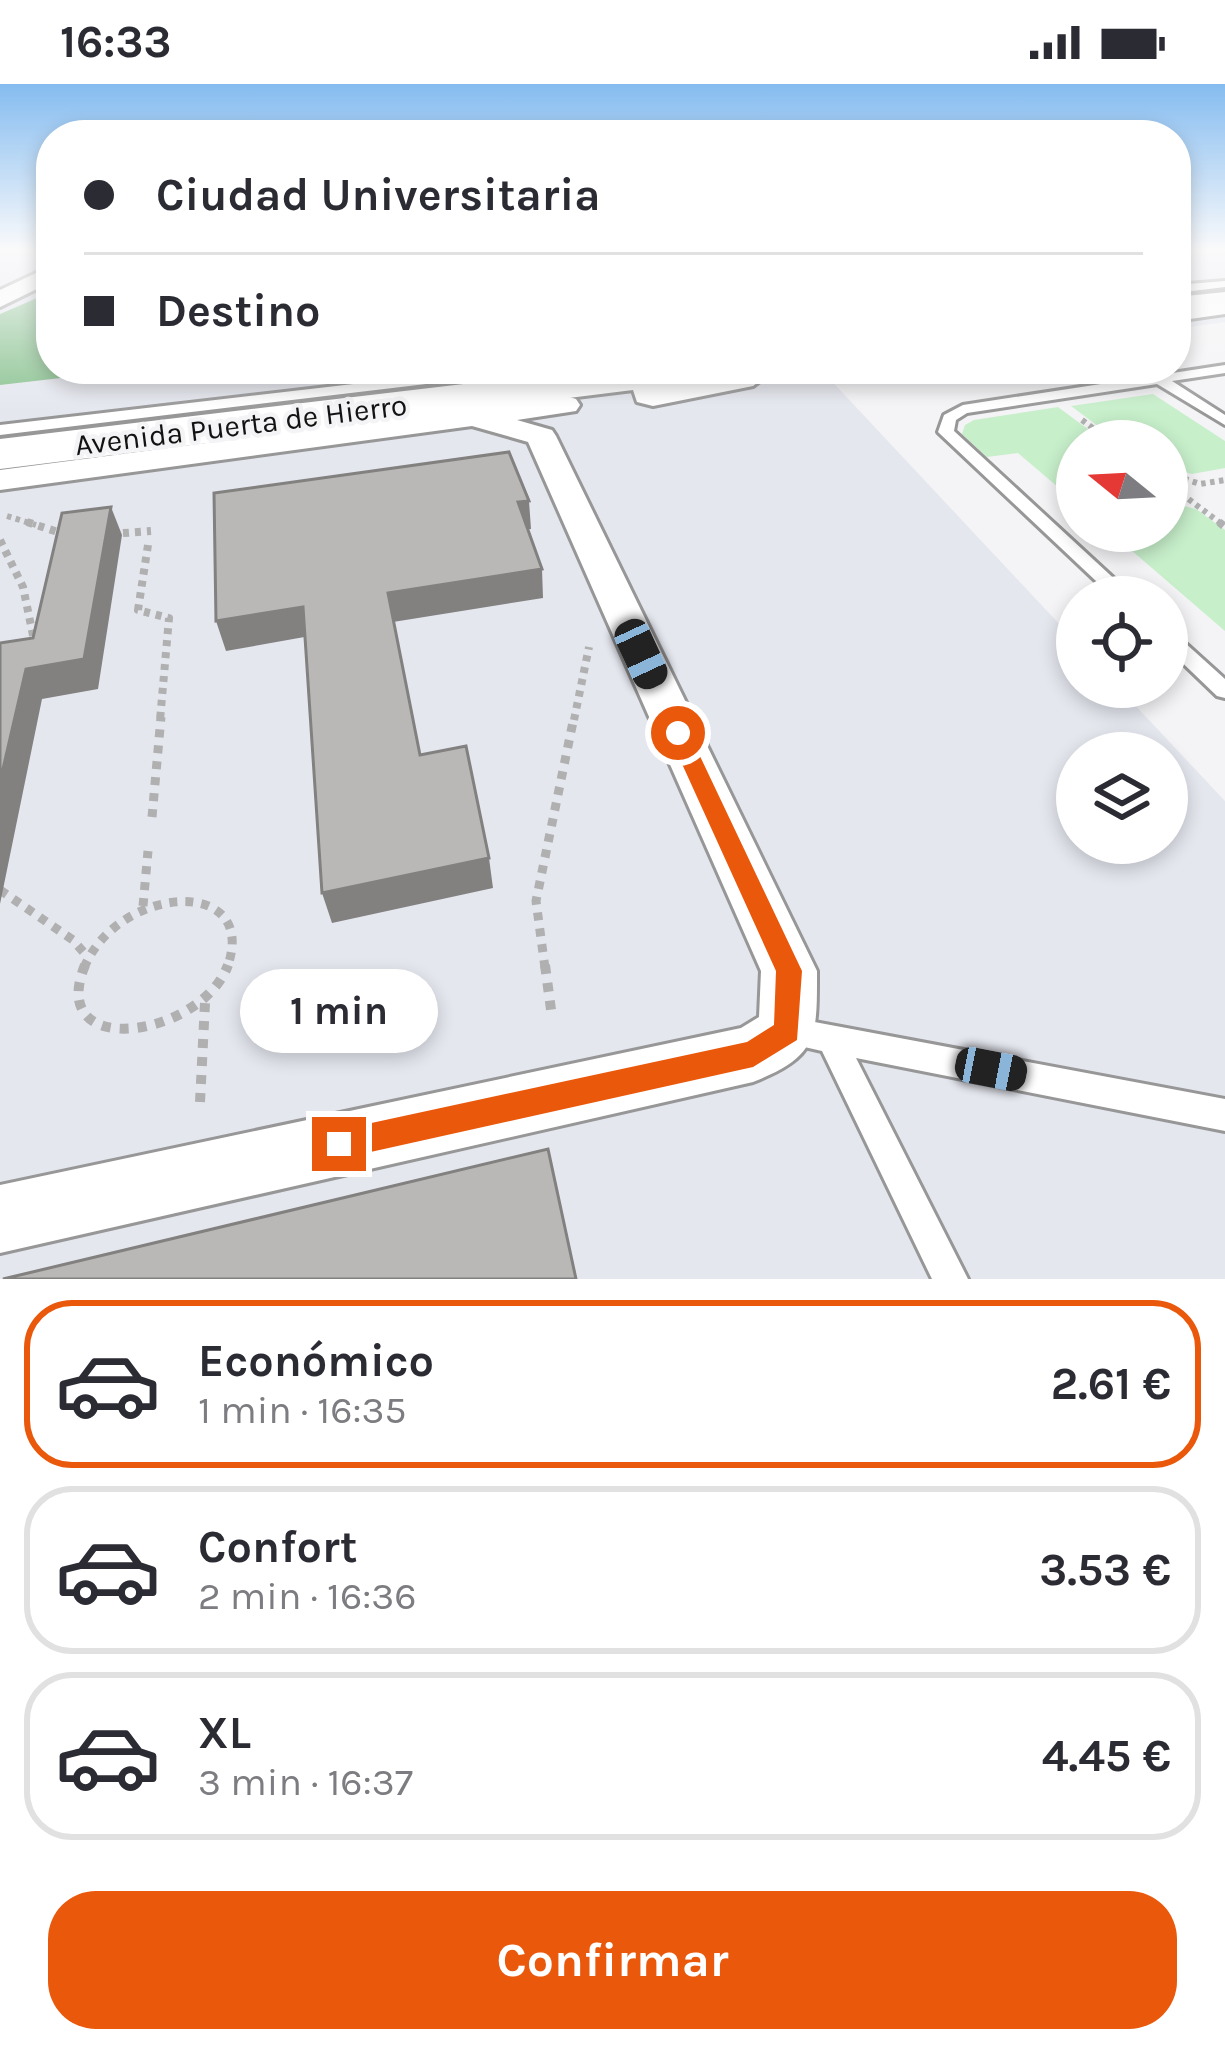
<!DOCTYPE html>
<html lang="es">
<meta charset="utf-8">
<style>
body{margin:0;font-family:Karla,sans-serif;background:#f7f7f7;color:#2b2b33;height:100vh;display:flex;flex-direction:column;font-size:45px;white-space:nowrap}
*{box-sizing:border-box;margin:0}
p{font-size:39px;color:#7c7c81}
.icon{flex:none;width:66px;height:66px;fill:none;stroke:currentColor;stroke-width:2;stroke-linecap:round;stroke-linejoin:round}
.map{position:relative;height:1195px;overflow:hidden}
.drawer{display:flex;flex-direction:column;background:#fff;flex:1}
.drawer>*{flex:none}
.banner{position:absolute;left:36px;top:36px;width:1155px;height:264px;border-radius:48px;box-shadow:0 6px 18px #0003;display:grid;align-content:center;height:264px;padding:0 48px;background:#fff}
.needle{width:78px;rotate:288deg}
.tools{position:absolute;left:1056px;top:336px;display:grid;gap:24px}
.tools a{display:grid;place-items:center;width:132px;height:132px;border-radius:50%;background:#fff;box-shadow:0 6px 18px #0003;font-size:60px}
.end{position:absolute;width:54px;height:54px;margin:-27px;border:15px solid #ea580c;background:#fff;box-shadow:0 0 0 6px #fff}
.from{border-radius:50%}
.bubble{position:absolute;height:84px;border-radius:42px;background:#fff;box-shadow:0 6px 18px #0003;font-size:39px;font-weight:700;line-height:84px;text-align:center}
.car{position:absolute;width:36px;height:72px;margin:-36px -18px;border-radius:15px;box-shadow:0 0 9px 3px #0007;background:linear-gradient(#222 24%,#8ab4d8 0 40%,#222 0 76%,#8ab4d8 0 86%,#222 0)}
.banner b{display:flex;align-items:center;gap:42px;height:114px;font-size:45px}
.banner b+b{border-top:3px solid #e1e1e2}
.banner i{width:30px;height:30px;background:#2b2b33}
ul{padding:21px 0 0;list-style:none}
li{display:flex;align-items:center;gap:36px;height:168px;margin:0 24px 18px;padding:0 24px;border:6px solid #e1e1e2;border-radius:48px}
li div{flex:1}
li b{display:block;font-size:45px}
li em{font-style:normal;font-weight:700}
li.active{border-color:#ea580c}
li>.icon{width:108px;height:108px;stroke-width:1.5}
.button{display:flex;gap:24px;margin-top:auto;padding:24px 48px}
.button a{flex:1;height:138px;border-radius:48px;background:#ea580c;color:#fff;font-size:48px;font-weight:700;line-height:138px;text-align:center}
.status{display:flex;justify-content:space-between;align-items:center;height:84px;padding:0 60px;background:#fff;direction:ltr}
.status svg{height:33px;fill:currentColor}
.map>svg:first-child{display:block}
.built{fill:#e5e7ef;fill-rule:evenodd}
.green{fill:#c7efca}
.forest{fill:#87c18d}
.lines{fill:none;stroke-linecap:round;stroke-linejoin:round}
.service-casing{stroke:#979798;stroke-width:6}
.minor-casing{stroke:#979798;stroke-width:6}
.trunk-casing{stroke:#979798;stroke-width:6}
.path-far3{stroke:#b0b0b1;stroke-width:6;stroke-dasharray:4.5 4.5;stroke-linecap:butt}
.path-far2{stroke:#b0b0b1;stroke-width:8;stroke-dasharray:6 6;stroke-linecap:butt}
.path-far1{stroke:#b0b0b1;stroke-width:9;stroke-dasharray:8 8;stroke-linecap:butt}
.path{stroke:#b0b0b1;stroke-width:10;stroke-dasharray:9 9;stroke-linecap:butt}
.service{fill:#fff;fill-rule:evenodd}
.minor{fill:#fff;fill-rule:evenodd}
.trunk{fill:#fff;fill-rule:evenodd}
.shaded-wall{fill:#828180}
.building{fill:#b9b8b7;stroke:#828180;stroke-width:3}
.route{fill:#ea580c}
.labels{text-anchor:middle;stroke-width:9;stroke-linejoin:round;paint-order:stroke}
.far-street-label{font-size:30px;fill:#121212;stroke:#f4f4f6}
</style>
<div class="status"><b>16:33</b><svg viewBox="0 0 49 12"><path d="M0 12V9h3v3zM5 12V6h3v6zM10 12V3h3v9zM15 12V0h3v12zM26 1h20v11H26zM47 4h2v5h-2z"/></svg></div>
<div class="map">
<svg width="1225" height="1195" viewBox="0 0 1225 1195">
<rect width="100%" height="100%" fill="#f4f4f6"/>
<!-- built -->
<path class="built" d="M 0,164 L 51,164 L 51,285 L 867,285 L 826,291 L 1077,559 L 1077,603 L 1118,603 L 1225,717 L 1225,1195 L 0,1195 ZM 1077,669 L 1167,669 L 1167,759 L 1077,759 Z
M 1176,164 L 1225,164 L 1225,238 L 1176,245 Z"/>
<!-- green -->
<path class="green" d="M 1153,310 L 1225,357 L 1225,384 L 1192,390 L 1167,383 L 1167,357 L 1118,357 L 1071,322 Z
M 1058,323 L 1104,357 L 1077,357 L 1077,405 L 1059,404 L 1018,369 L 987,373 L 962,350 L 965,341 L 974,336 Z
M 1167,418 L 1196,425 L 1225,446 L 1225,547 L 1109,447 L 1167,447 Z"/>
<!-- forest -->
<path class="forest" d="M 51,208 L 51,285 L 139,285 L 0,301 L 0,230 Z"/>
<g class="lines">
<defs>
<path id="service" d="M 1225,197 L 1225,203 L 1176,209 L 1176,201 Z
M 1225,281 L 1225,289 L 1172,297 L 1225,331 L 1225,341 L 1157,300 L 967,329 L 956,336 L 954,347 L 1134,513 L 1113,513 L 938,348 L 944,331 L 963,321 Z
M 483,285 L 525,285 L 518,289 L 0,351 L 0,341 Z
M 1167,547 L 1174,549 L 1225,595 L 1225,614 L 1217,612 L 1167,564 Z
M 788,933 L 1225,1015 L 1225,1047 L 856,974 L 968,1195 L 932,1195 L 822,967 L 778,957 L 773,947 L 778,937 Z"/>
<path id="minor" d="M 51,182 L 51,198 L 0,223 L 0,206 Z
M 566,312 L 576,315 L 580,321 L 576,327 L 517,336 L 552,346 L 556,352 L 817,887 C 817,952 819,972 753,998 L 0,1169 L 0,1101 L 741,944 L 759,933 L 761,887 L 528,358 L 472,342 L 0,406 L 0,386 Z"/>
<path id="trunk" d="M 1225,208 L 1225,230 L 1176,237 L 1176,213 Z
M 589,285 L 776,285 L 753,302 L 653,322 L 637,318 L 633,306 L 0,385 L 0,355 Z"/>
</defs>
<!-- service casing -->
<use href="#service" class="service-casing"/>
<!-- minor casing -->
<use href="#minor" class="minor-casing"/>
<!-- trunk casing -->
<use href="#trunk" class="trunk-casing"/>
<!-- path-far3 -->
<path class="path-far3" d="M 1082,336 L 1110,357
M 1167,389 L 1200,400 L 1225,396
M 1167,399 L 1223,441
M 7,432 L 36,441"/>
<!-- path-far2 -->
<path class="path-far2" d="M 27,438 L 67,451
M 1219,438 L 1225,443
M 111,450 L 151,447
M 0,456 L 23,503 L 35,561
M 148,461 L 138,526 L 169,534 L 160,636
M 574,636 L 589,563"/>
<!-- path-far1 -->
<path class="path-far1" d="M 152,733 L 161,633
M 0,806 L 73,856 L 86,871
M 143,822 L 148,767
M 84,884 C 118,800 261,791 227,884
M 545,884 L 536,817 L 574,633"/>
<!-- path -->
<path class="path" d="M 85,881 C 45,978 202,953 228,881
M 545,881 L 552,933
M 200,1018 L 205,919"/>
<!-- service -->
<use href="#service" class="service"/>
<!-- minor -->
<use href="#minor" class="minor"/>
<!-- trunk -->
<use href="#trunk" class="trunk"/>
</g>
<!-- shaded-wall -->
<path class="shaded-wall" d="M 529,417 L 531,445 L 520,446 L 518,418 Z
M 111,423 L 122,451 L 98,605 L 42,615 L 0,820 L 0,698 L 26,585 Z
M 542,485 L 543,514 L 393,538 L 388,509 Z
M 303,523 L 310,552 L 226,567 L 216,537 Z
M 489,774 L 493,804 L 332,839 L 322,809 Z"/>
<!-- building -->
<path class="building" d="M 509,368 L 529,417 L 518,418 L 542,485 L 388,509 L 420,671 L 466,662 L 489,774 L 322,809 L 303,523 L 216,537 L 214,409 Z
M 111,423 L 84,575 L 26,585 L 0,698 L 0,559 L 33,554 L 62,429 Z
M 548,1065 L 576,1195 L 3,1195 Z"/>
<!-- sky -->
<linearGradient id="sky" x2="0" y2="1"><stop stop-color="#85bcf0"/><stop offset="0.5" stop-color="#fafafb"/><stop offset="1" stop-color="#fafafb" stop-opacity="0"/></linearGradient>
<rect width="1225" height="331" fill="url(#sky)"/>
<!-- route -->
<path class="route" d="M 678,642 L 689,649 L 802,887 L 797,956 L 753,983 L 339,1075 L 329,1071 L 324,1060 L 329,1050 L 339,1046 L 747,958 L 774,941 L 776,887 L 668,649 Z"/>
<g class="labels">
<!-- far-street labels -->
<g class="far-street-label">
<text transform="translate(241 341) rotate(-7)" y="10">Avenida Puerta de Hierro</text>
</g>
</g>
</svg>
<div class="tools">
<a><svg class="needle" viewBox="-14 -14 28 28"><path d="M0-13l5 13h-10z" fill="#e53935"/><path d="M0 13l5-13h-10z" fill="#7c7c81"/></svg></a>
<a><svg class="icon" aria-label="locate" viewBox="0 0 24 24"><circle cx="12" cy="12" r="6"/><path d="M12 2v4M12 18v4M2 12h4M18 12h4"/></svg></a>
<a><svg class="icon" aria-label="layers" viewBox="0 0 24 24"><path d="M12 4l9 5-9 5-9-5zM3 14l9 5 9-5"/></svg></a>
</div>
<i class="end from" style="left:678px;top:649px"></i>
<i class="end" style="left:339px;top:1060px"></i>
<div class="bubble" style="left:240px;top:885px;width:198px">1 min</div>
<i class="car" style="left:641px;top:570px;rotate:155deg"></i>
<i class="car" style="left:991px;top:985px;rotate:101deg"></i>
<div class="banner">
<b><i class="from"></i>Ciudad Universitaria</b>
<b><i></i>Destino</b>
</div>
</div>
<section class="drawer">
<ul>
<li class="active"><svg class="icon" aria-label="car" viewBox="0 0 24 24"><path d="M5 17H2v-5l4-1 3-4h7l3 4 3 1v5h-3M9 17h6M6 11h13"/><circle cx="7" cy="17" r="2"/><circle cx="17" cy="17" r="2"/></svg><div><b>Económico</b><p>1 min · 16:35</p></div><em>2.61 €</em></li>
<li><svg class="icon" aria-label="car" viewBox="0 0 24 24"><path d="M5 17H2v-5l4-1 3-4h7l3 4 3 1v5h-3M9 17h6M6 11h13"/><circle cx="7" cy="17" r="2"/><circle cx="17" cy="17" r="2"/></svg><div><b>Confort</b><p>2 min · 16:36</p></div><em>3.53 €</em></li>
<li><svg class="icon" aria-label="car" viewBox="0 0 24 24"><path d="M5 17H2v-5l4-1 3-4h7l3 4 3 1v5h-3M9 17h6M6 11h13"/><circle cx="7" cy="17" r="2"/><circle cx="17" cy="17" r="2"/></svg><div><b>XL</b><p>3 min · 16:37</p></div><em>4.45 €</em></li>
</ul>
<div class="button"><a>Confirmar</a></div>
</section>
